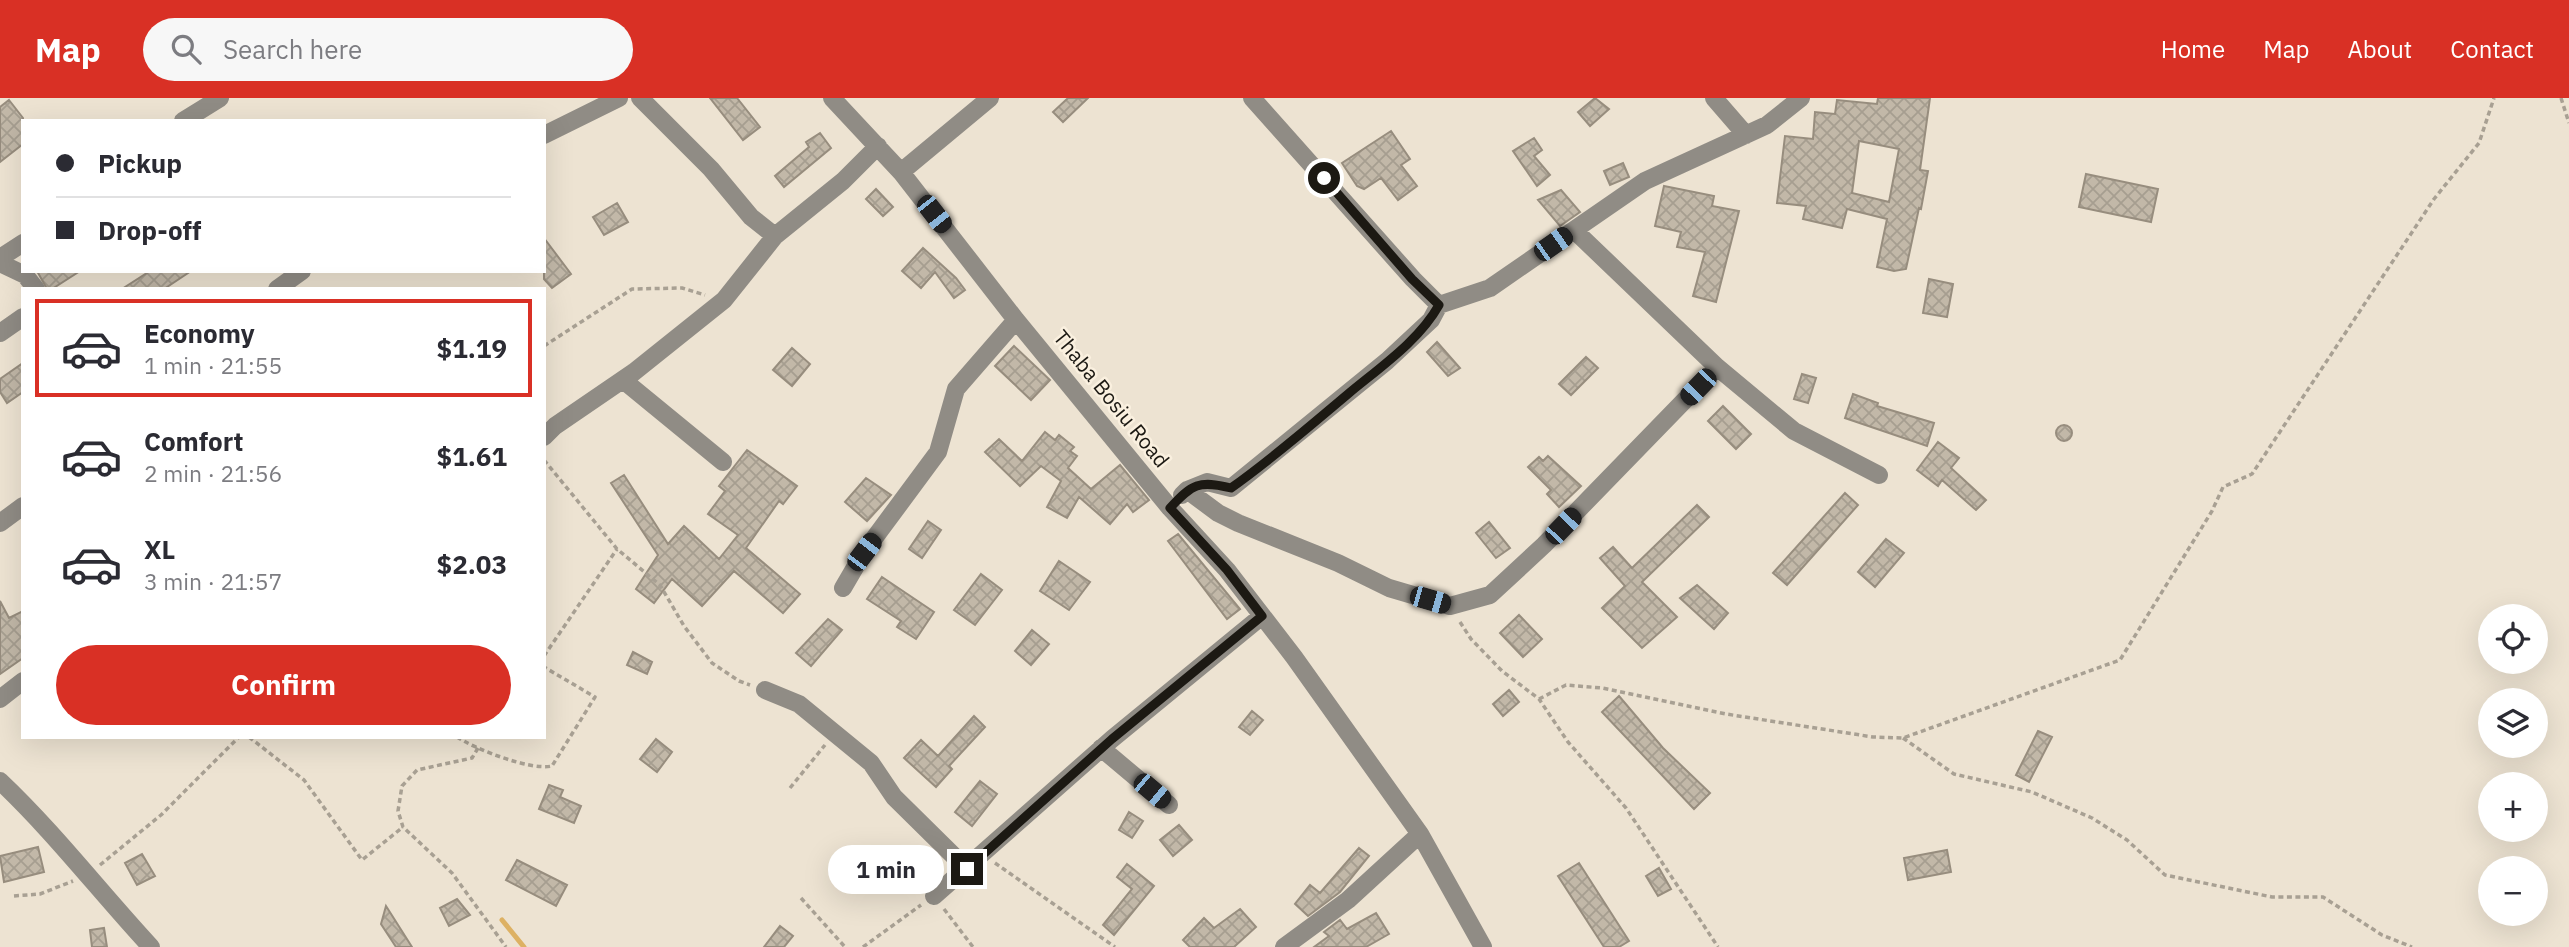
<!DOCTYPE html>
<meta charset="utf-8">
<style>
body{margin:0;font-family:"IBM Plex Sans",sans-serif;background:#f7f7f7;color:#2b2b33;height:100vh;display:flex;flex-direction:column;font-size:26px;white-space:nowrap}
*{box-sizing:border-box;margin:0}
p{font-size:23px;color:#7c7c81}
.icon{flex:none;width:38px;height:38px;fill:none;stroke:currentColor;stroke-width:2;stroke-linecap:round;stroke-linejoin:round}
.map{position:relative;flex:1;overflow:hidden}
.drawer{position:absolute;left:21px;top:189px;width:525px;height:452px;display:flex;flex-direction:column;background:#fff;border-radius:0px;box-shadow:0 7px 28px #0002}
.drawer>*{flex:none}
.guide{position:absolute;left:21px;top:21px;width:525px;height:154px;border-radius:0px;box-shadow:0 7px 28px #0002;display:grid;align-content:center;height:154px;padding:0 35px;background:#fff}
.controls{position:absolute;left:2478px;top:506px;display:grid;gap:14px}
.controls a{display:grid;place-items:center;width:70px;height:70px;border-radius:50%;background:#fff;box-shadow:0 7px 28px #0002;font-size:35px}
.end{position:absolute;width:32px;height:32px;margin:-16px;border:9px solid #1c1913;background:#fff;box-shadow:0 0 0 4px #fff}
.from{border-radius:50%}
.bubble{position:absolute;height:49px;border-radius:24px;background:#fff;box-shadow:0 7px 28px #0002;font-size:23px;font-weight:800;line-height:49px;text-align:center}
.car{position:absolute;width:21px;height:42px;margin:-21px -10px;border-radius:9px;box-shadow:0 0 5px 2px #0007;background:linear-gradient(#222 24%,#8ab4d8 0 40%,#222 0 76%,#8ab4d8 0 86%,#222 0)}
.guide b{display:flex;align-items:center;gap:24px;height:66px;font-size:26px}
.guide b+b{border-top:2px solid #e1e1e2}
.guide i{width:18px;height:18px;background:#2b2b33}
ul{padding:12px 0 0;list-style:none}
li{display:flex;align-items:center;gap:21px;height:98px;margin:0 14px 10px;padding:0 21px;border:4px solid transparent;border-radius:0px}
li div{flex:1}
li b{display:block;font-size:26px}
li em{font-style:normal;font-weight:800}
li.current{border-color:#d93025}
li>.icon{width:63px;height:63px;stroke-width:1.5}
.button{display:flex;gap:14px;margin-top:auto;padding:14px 35px}
.button a{flex:1;height:80px;border-radius:42px;background:#d93025;color:#fff;font-size:28px;font-weight:800;line-height:80px;text-align:center}
header{display:flex;align-items:center;gap:42px;box-sizing:border-box;height:98px;padding:0 35px;background:#d93025;color:#fff}
header strong{font-size:33px}
nav{display:flex;gap:38px;margin-inline-start:auto;font-size:24px}
.search{width:490px;height:63px;background:#f7f7f7;display:flex;align-items:center;gap:18px;box-sizing:border-box;padding:0 24px;border-radius:38px;color:#7c7c81;font-size:26px}
.map>svg:first-child{display:block}
.lines{fill:none;stroke-linecap:round;stroke-linejoin:round}
.stream{stroke:#ddb163;stroke-width:5}
.building{fill:url(#building-cross-hatch);stroke:#978d7e;stroke-width:2;fill-rule:evenodd}
.path{stroke:#a8a093;stroke-width:3.5;stroke-dasharray:5 3.5;stroke-linecap:butt}
.minor{stroke:#908c85;stroke-width:18}
.route{stroke:#1c1913;stroke-width:9}
.labels{text-anchor:middle;stroke-width:5;stroke-linejoin:round;paint-order:stroke}
.street-label{font-size:21px;fill:#1c1913;stroke:#faf0df}
</style>
<header>
<strong>Map</strong>
<div class="search"><svg class="icon" aria-label="search" viewBox="0 0 24 24"><circle cx="10" cy="10" r="6"/><path d="M15 15l6 6"/></svg>Search here</div>
<nav><a>Home</a><a>Map</a><a>About</a><a>Contact</a></nav>
</header>
<div class="map">
<svg width="2569" height="849" viewBox="0 0 2569 849">
<defs>
<pattern id="building-cross-hatch" width="8" height="8" patternUnits="userSpaceOnUse" patternTransform="scale(1.75)"><rect width="8" height="8" fill="#c2b8a8"/><path d="M0 0l8 8M0 8l8-8" fill="none" stroke="#a69e90"/></pattern>
</defs>
<rect width="100%" height="100%" fill="#ede3d2"/>
<g class="lines">
<!-- stream -->
<path class="stream" d="M 502,822 L 524,849"/>
</g>
<!-- building -->
<path class="building" d="M 710,0 L 737,0 L 760,29 L 743,42 Z
M 1068,0 L 1088,0 L 1063,24 L 1053,14 Z
M 1595,0 L 1609,11 L 1590,28 L 1578,14 Z
M 1878,0 L 1930,0 L 1920,72 L 1928,73 L 1921,111 L 1919,110 L 1906,171 L 1894,173 L 1877,169 L 1887,121 L 1847,111 L 1842,130 L 1803,121 L 1806,108 L 1777,105 L 1785,38 L 1813,41 L 1815,14 L 1835,16 L 1837,2 L 1877,6 ZM 1859,43 L 1899,51 L 1889,104 L 1852,95 Z
M 9,2 L 23,20 L 23,46 L 0,64 L 0,9 Z
M 1391,33 L 1410,61 L 1401,67 L 1417,88 L 1398,102 L 1381,80 L 1364,91 L 1357,88 L 1342,65 Z
M 820,35 L 831,50 L 784,89 L 775,78 L 809,49 L 806,44 Z
M 1534,40 L 1542,52 L 1534,58 L 1550,77 L 1537,88 L 1513,53 Z
M 1623,65 L 1629,79 L 1610,87 L 1604,73 Z
M 2086,76 L 2158,91 L 2151,124 L 2079,109 Z
M 1664,88 L 1714,98 L 1712,108 L 1739,113 L 1716,204 L 1693,198 L 1705,154 L 1677,149 L 1681,134 L 1655,128 Z
M 876,91 L 893,109 L 883,118 L 866,101 Z
M 1561,92 L 1580,114 L 1560,128 L 1538,102 Z
M 617,105 L 628,124 L 604,137 L 593,119 Z
M 544,140 L 571,176 L 552,190 L 544,181 Z
M 923,150 L 956,180 L 965,192 L 954,200 L 935,174 L 921,190 L 902,173 Z
M 37,173 L 80,173 L 52,191 L 47,191 Z
M 150,173 L 191,173 L 164,191 L 122,191 Z
M 1929,181 L 1953,186 L 1947,219 L 1923,215 Z
M 1437,244 L 1460,270 L 1448,278 L 1427,254 Z
M 1014,248 L 1050,282 L 1031,302 L 995,268 Z
M 792,250 L 810,266 L 792,288 L 773,272 Z
M 1586,259 L 1598,270 L 1571,297 L 1559,286 Z
M 23,265 L 23,294 L 7,305 L 0,294 L 0,281 Z
M 1802,276 L 1816,280 L 1808,305 L 1794,301 Z
M 1853,296 L 1878,305 L 1877,308 L 1934,325 L 1927,348 L 1845,320 Z
M 1723,308 L 1751,336 L 1736,351 L 1708,323 Z
M2056 335a8 8 0 1 1 16 0a8 8 0 1 1-16 0Z
M 1045,334 L 1055,342 L 1059,337 L 1074,349 L 1070,353 L 1077,358 L 1068,370 L 1091,391 L 1120,367 L 1149,402 L 1133,414 L 1127,406 L 1110,426 L 1079,399 L 1067,420 L 1047,409 L 1061,383 L 1041,368 L 1020,388 L 985,354 L 999,341 L 1022,363 Z
M 1938,344 L 1959,360 L 1951,370 L 1986,402 L 1976,412 L 1942,382 L 1938,388 L 1917,372 Z
M 747,352 L 797,388 L 783,406 L 779,403 L 746,450 L 800,496 L 783,515 L 734,473 L 702,508 L 672,481 L 654,505 L 636,491 L 658,457 L 611,385 L 624,377 L 668,446 L 684,428 L 719,461 L 738,437 L 708,416 L 725,393 L 719,388 Z
M 1548,358 L 1581,388 L 1559,409 L 1547,396 L 1551,392 L 1528,369 L 1539,359 L 1543,363 Z
M 866,380 L 891,397 L 867,423 L 845,404 Z
M 1845,395 L 1858,407 L 1787,487 L 1773,475 Z
M 1697,407 L 1709,419 L 1642,484 L 1677,519 L 1642,550 L 1602,510 L 1625,488 L 1600,460 L 1613,449 L 1632,470 Z
M 928,423 L 941,432 L 922,460 L 909,451 Z
M 1489,424 L 1510,450 L 1496,460 L 1476,435 Z
M 1178,436 L 1240,511 L 1227,521 L 1168,443 Z
M 1886,441 L 1904,455 L 1875,489 L 1858,474 Z
M 1059,463 L 1090,484 L 1069,512 L 1040,493 Z
M 981,476 L 1002,492 L 975,527 L 954,512 Z
M 882,479 L 934,514 L 916,541 L 897,529 L 901,523 L 867,501 Z
M 1697,487 L 1728,515 L 1714,531 L 1680,500 Z
M 0,503 L 9,520 L 23,513 L 23,560 L 0,576 Z
M 1519,517 L 1542,541 L 1523,559 L 1500,535 Z
M 828,521 L 842,532 L 811,568 L 796,555 Z
M 1032,532 L 1049,546 L 1031,567 L 1015,553 Z
M 633,554 L 652,564 L 647,576 L 627,567 Z
M 1509,592 L 1519,604 L 1503,618 L 1493,606 Z
M 1619,598 L 1663,650 L 1710,695 L 1694,711 L 1602,614 Z
M 1252,613 L 1263,622 L 1250,637 L 1239,629 Z
M 974,618 L 985,629 L 949,668 L 952,671 L 936,689 L 904,660 L 921,642 L 938,658 Z
M 2038,633 L 2052,639 L 2029,684 L 2016,677 Z
M 656,641 L 672,654 L 657,674 L 640,661 Z
M 980,683 L 997,696 L 972,728 L 955,714 Z
M 549,687 L 563,692 L 560,699 L 581,708 L 574,725 L 539,711 Z
M 1129,714 L 1143,723 L 1132,740 L 1119,732 Z
M 1179,727 L 1192,742 L 1173,758 L 1160,742 Z
M 38,749 L 44,774 L 4,784 L 0,758 Z
M 1359,750 L 1369,758 L 1340,794 L 1308,818 L 1295,806 L 1310,787 L 1320,795 Z
M 1947,752 L 1951,774 L 1908,782 L 1904,760 Z
M 142,756 L 155,778 L 137,787 L 125,765 Z
M 517,762 L 567,787 L 556,808 L 506,782 Z
M 1579,765 L 1629,843 L 1619,849 L 1604,849 L 1558,778 Z
M 1127,766 L 1154,788 L 1114,837 L 1103,827 L 1132,791 L 1117,779 Z
M 1659,770 L 1671,791 L 1658,798 L 1646,778 Z
M 457,801 L 470,817 L 449,828 L 440,810 Z
M 386,808 L 412,849 L 396,849 L 381,826 Z
M 1240,811 L 1256,829 L 1234,849 L 1190,849 L 1183,842 L 1204,820 L 1214,830 Z
M 1376,815 L 1389,836 L 1366,849 L 1314,849 L 1329,838 L 1324,834 L 1340,822 L 1347,831 Z
M 780,828 L 793,838 L 784,849 L 764,849 Z
M 104,830 L 107,849 L 92,849 L 90,832 Z"/>
<g class="lines">
<!-- path -->
<path class="path" d="M 2561,0 L 2569,25
M 544,248 L 632,191 L 682,190 L 705,197
M 544,362 L 617,451 L 660,487 L 684,528 L 712,565 L 739,583 L 750,587
M 1460,524 L 1471,541 L 1502,573 L 1539,601 L 1568,644 L 1626,710 L 1718,849
M 544,558 L 617,451
M 1539,601 L 1566,587 L 1602,590 L 1726,616 L 1873,639 L 1903,640 L 2120,562 L 2212,413 L 2223,389 L 2252,376 L 2434,101 L 2479,45 L 2494,0
M 249,639 L 304,682 L 362,762 L 403,729
M 457,639 C 475,651 531,673 552,668 L 595,599 L 544,569
M 1903,640 L 1954,676 L 2032,694 L 2092,720 L 2127,742 L 2165,777 L 2272,799 L 2323,799 L 2382,837 L 2412,849
M 478,650 L 472,660 L 417,672 L 402,688 L 398,713 L 403,729 L 452,775 L 506,849
M 790,690 L 825,647
M 995,765 L 1115,849
M 100,767 L 161,717 L 239,639
M 14,798 L 40,796 L 73,783
M 801,800 L 845,849
M 944,811 L 973,849
M 863,849 L 921,807"/>
<!-- minor -->
<path class="minor" d="M 640,0 L 711,71 L 751,119 L 775,138
M 832,0 L 901,74 L 1016,222 L 1170,410 L 1227,472 L 1294,559 L 1420,736 L 1483,849
M 1252,0 L 1413,181 L 1439,207
M 1714,0 L 1746,37
M 183,23 L 220,0
M 544,37 L 619,0
M 901,74 L 990,0
M 1574,132 L 1717,269 L 1794,333 L 1879,377
M 0,160 L 23,145
M 0,165 L 25,177 L 36,191
M 277,191 L 302,173
M 0,235 L 23,219
M 623,282 L 723,364
M 544,339 L 555,328 L 634,274 L 724,202 L 775,138 L 843,83 L 878,48
M 1187,392 L 1207,384 L 1231,390 L 1387,263 L 1431,222 L 1439,207 L 1490,190 L 1645,83 L 1767,27 L 1801,0
M 1182,397 L 1187,392 L 1218,415 L 1238,425 L 1338,465 L 1389,490 L 1450,508 L 1490,497 L 1544,447 L 1717,269
M 0,425 L 23,408
M 843,490 L 864,454 L 938,354 L 956,291 L 1016,222
M 765,592 L 799,606 L 871,665 L 894,699 L 967,771
M 0,601 L 23,583
M 1101,650 L 1169,707
M 0,683 C 54,734 100,794 151,849
M 934,798 L 1112,641 L 1262,518
M 1284,849 L 1348,802 L 1420,736"/>
</g>
<g class="lines">
<!-- route -->
<path class="route" d="M 967,771 L 1112,641 L 1262,518 L 1227,472 L 1170,410 C 1192,386 1199,382 1231,390 C 1272,361 1310,328 1348,296 C 1379,270 1419,243 1439,207 L 1412,181 L 1324,80"/>
</g>
<g class="labels">
<!-- street labels -->
<g class="street-label">
<text transform="translate(1111 301) rotate(51)" y="7">Thaba Bosiu Road</text>
</g>
</g>
</svg>
<div class="controls">
<a><svg class="icon" aria-label="locate" viewBox="0 0 24 24"><circle cx="12" cy="12" r="6"/><path d="M12 2v4M12 18v4M2 12h4M18 12h4"/></svg></a>
<a><svg class="icon" aria-label="layers" viewBox="0 0 24 24"><path d="M12 4l9 5-9 5-9-5zM3 14l9 5 9-5"/></svg></a>
<a>+</a>
<a>−</a>
</div>
<i class="end from" style="left:1324px;top:80px"></i>
<i class="end" style="left:967px;top:771px"></i>
<div class="bubble" style="left:828px;top:747px;width:116px">1 min</div>
<i class="car" style="left:934px;top:116px;rotate:142deg"></i>
<i class="car" style="left:1553px;top:146px;rotate:55deg"></i>
<i class="car" style="left:1698px;top:289px;rotate:224deg"></i>
<i class="car" style="left:1563px;top:428px;rotate:44deg"></i>
<i class="car" style="left:864px;top:454px;rotate:37deg"></i>
<i class="car" style="left:1430px;top:502px;rotate:106deg"></i>
<i class="car" style="left:1152px;top:693px;rotate:130deg"></i>
<div class="guide">
<b><i class="from"></i>Pickup</b>
<b><i></i>Drop-off</b>
</div>
<section class="drawer">
<ul>
<li class="current"><svg class="icon" aria-label="car" viewBox="0 0 24 24"><path d="M5 17H2v-5l4-1 3-4h7l3 4 3 1v5h-3M9 17h6M6 11h13"/><circle cx="7" cy="17" r="2"/><circle cx="17" cy="17" r="2"/></svg><div><b>Economy</b><p>1 min · 21:55</p></div><em>$1.19</em></li>
<li><svg class="icon" aria-label="car" viewBox="0 0 24 24"><path d="M5 17H2v-5l4-1 3-4h7l3 4 3 1v5h-3M9 17h6M6 11h13"/><circle cx="7" cy="17" r="2"/><circle cx="17" cy="17" r="2"/></svg><div><b>Comfort</b><p>2 min · 21:56</p></div><em>$1.61</em></li>
<li><svg class="icon" aria-label="car" viewBox="0 0 24 24"><path d="M5 17H2v-5l4-1 3-4h7l3 4 3 1v5h-3M9 17h6M6 11h13"/><circle cx="7" cy="17" r="2"/><circle cx="17" cy="17" r="2"/></svg><div><b>XL</b><p>3 min · 21:57</p></div><em>$2.03</em></li>
</ul>
<div class="button"><a>Confirm</a></div>
</section>
</div>
